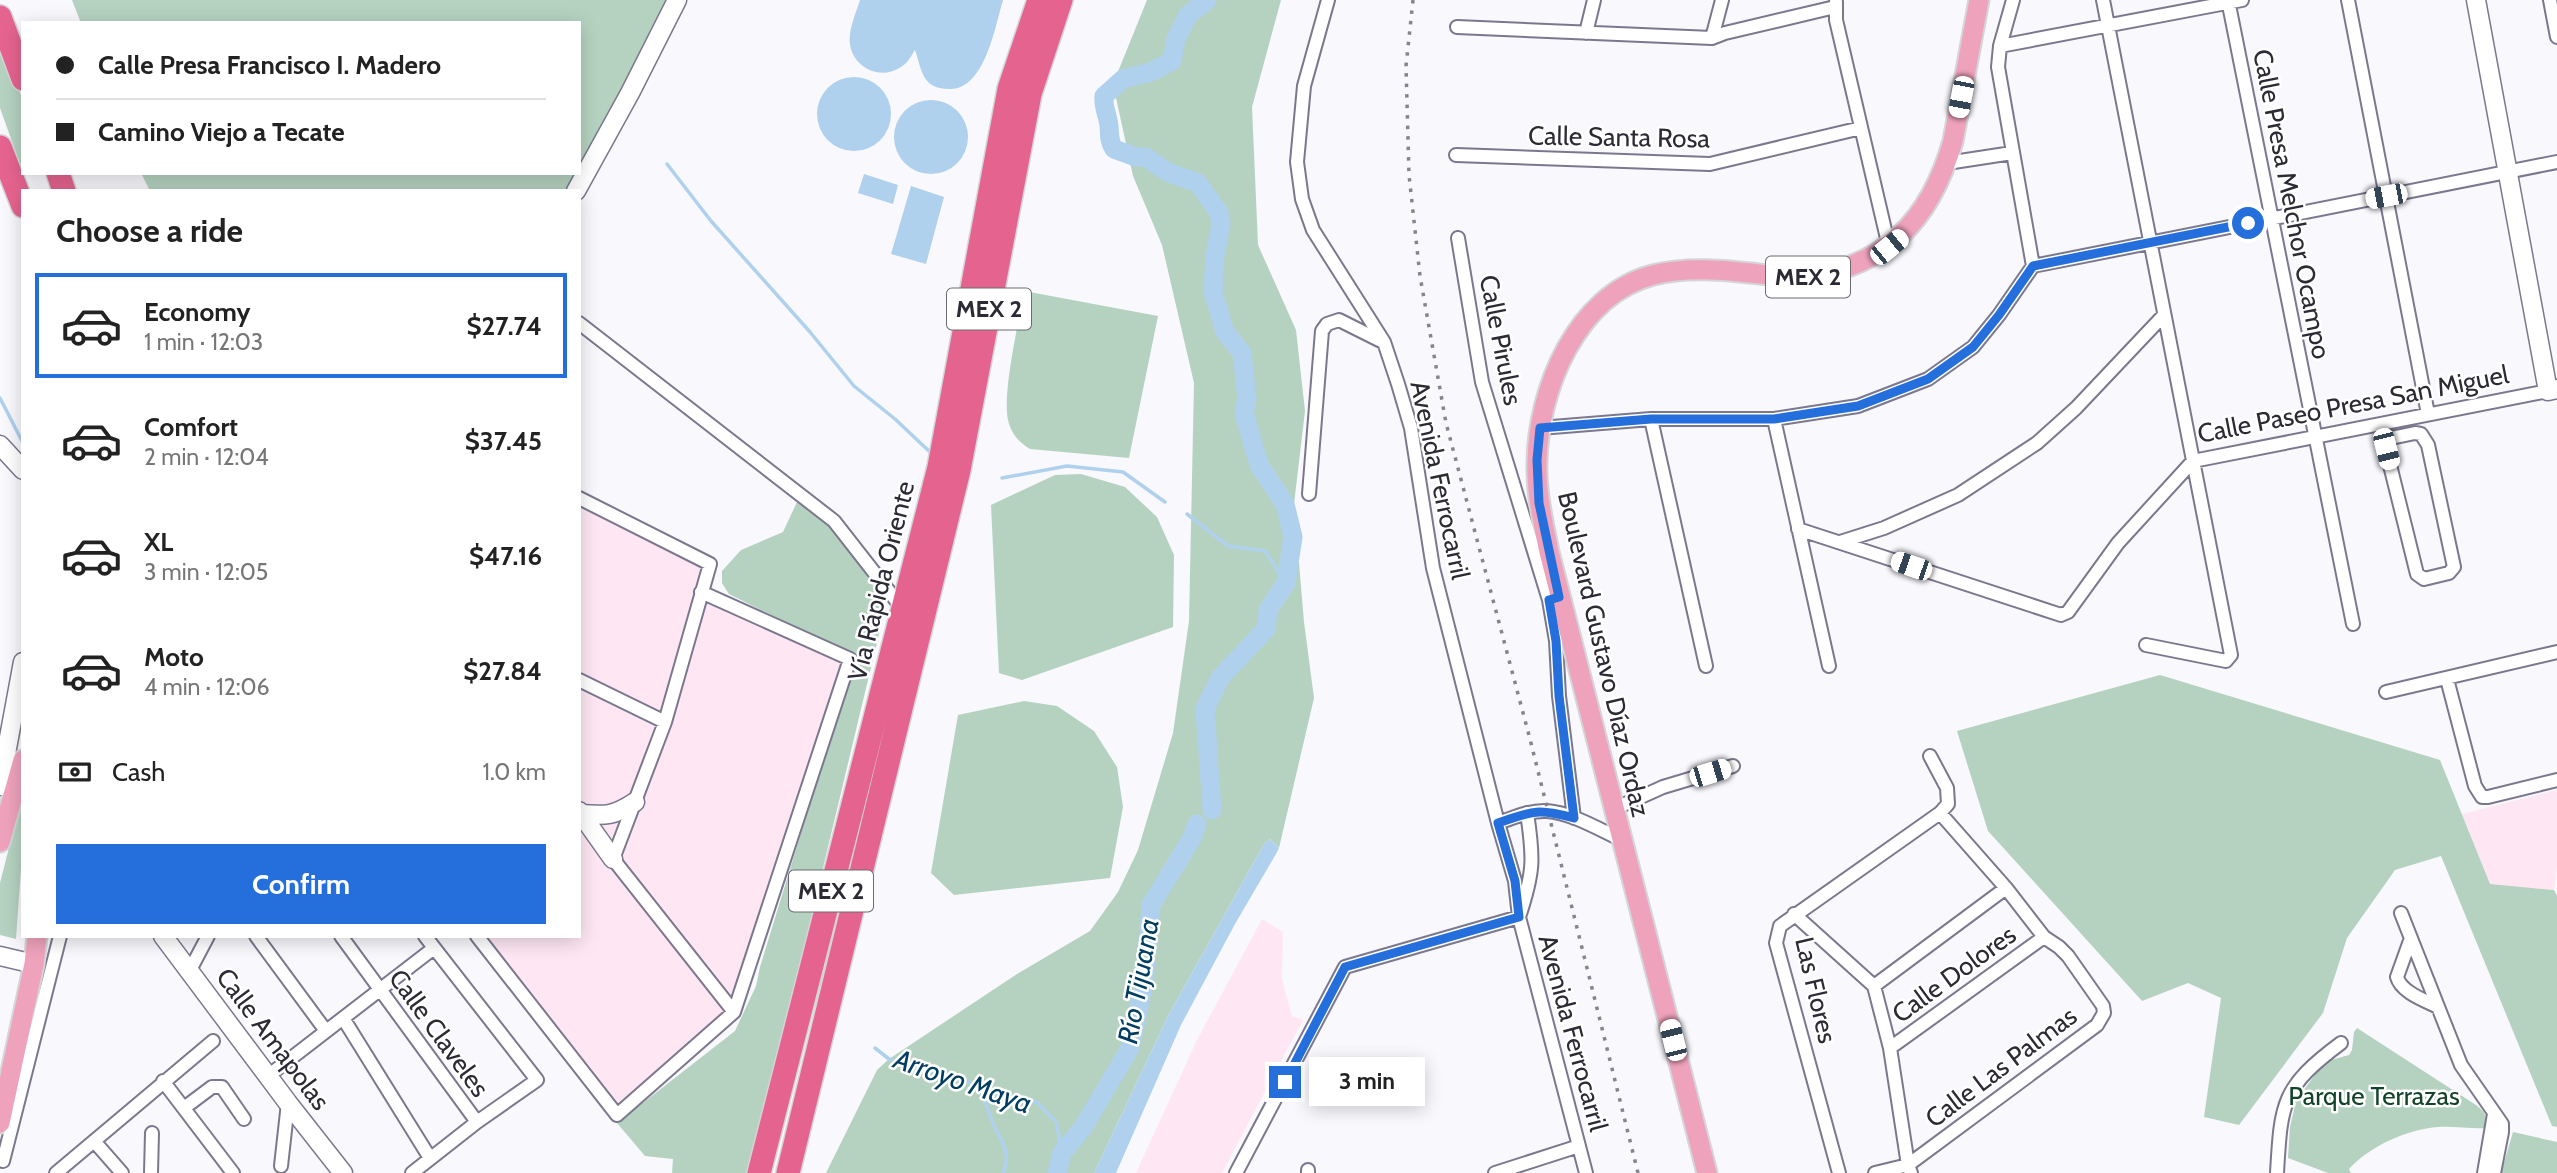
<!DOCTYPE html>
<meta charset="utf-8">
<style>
body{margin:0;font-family:Cabin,sans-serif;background:#f2f2f2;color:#222;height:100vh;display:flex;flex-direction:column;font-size:26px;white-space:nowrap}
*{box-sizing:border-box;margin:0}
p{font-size:23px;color:#767676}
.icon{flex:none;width:38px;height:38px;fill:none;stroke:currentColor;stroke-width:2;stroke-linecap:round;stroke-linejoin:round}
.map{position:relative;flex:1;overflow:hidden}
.drawer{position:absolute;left:21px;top:189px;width:560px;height:749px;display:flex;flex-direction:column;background:#fff;border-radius:0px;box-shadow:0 4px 18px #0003}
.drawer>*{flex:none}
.banner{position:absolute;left:21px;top:21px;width:560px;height:154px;border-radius:0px;box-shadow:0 4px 18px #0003;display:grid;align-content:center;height:154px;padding:0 35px;background:#fff}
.end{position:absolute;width:32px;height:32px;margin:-16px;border:9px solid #246fdb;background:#fff;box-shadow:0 0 0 4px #fff}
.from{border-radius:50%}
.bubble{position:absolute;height:49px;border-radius:0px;background:#fff;box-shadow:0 4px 18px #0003;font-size:23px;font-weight:700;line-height:49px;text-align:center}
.car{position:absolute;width:21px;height:42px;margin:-21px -10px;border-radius:9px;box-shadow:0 0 5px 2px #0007;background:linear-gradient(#fff 24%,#345 0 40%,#fff 0 76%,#345 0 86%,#fff 0)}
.banner b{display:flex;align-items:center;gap:24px;height:66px;font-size:26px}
.banner b+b{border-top:2px solid #e0e0e0}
.banner i{width:18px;height:18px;background:#222}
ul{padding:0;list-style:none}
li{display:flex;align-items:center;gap:21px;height:105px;margin:0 14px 10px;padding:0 21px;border:4px solid transparent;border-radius:0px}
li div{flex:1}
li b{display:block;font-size:26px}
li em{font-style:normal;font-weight:700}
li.current{border-color:#246fdb}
li>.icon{width:63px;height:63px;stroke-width:1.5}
h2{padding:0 35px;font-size:32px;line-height:84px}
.pay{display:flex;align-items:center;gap:18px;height:77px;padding:0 35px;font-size:26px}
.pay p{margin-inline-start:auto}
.cta{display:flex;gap:14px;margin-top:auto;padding:14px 35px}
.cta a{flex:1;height:80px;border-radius:0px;background:#246fdb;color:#fff;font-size:28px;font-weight:700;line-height:80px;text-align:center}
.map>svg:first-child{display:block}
.industrial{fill:#fee7f3}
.green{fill:#b5d2c0}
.water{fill:#afd1ed}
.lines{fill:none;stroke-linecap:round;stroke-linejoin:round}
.stream{stroke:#afd1ed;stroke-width:3.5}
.river{stroke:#afd1ed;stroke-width:19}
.street-casing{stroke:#7b788e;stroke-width:16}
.secondary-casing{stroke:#7b788e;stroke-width:21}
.primary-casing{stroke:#d5d4d6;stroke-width:23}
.highway-casing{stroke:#d5d4d6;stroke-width:26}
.street{stroke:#fff;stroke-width:12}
.secondary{stroke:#fff;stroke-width:18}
.primary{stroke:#efa2bc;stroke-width:19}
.highway{stroke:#e5648f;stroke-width:23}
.rail{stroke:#85848c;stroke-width:3.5;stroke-dasharray:3.5 7;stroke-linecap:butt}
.route{stroke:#246fdb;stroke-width:9}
.labels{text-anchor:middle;stroke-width:5;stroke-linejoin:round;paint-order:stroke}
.shield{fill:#fff;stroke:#6b6a71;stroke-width:2}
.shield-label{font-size:24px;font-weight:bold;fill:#2c2a34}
.street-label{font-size:26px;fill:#2c2a34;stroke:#fff}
.park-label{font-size:26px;fill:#13432b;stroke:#fff}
.water-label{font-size:28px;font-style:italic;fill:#003d61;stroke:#fff}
</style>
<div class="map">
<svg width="2557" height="1173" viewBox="0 0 2557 1173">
<rect width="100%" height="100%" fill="#f8f8fd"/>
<!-- industrial -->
<path class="industrial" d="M 579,498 L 710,564 L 701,592 L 850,659 L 734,1012 L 617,1115 L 477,936 L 579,936 Z
M 2557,790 L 2557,868 L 2554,890 L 2490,885 L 2462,814 Z
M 1262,919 L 1283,932 L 1282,979 L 1292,1016 L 1303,1020 L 1222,1173 L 1136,1173 L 1196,1042 Z"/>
<!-- green -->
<path class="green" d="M 72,0 L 677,0 L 576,191 L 150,191 L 141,173 L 579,173 L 579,23 L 81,23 Z
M 1147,0 L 1281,0 L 1252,107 L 1258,245 L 1296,330 L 1305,411 L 1294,504 L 1304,622 L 1314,698 L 1279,848 L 1270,839 L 1264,844 L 1169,1014 L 1094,1173 L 826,1173 L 877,1070 L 889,1059 L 1017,974 L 1090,931 L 1118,892 L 1138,850 L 1173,733 L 1189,621 L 1194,383 L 1162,245 L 1133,176 L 1113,84 Z
M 0,39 L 23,101 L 23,172 L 0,108 Z
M 1024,291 L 1158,316 L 1129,458 L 1030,449 C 1019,442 1011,434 1008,420 C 1002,392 1019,322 1024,291 Z
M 1081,474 L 1125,487 L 1157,517 L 1174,555 L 1173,627 L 1022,680 L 999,673 L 991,505 L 1055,475 Z
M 797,502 L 831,524 L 878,592 L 884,613 L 750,1173 L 672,1173 L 673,1159 L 645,1156 L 617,1123 L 735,1031 L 756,986 L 760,967 L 855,657 L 729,594 L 722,583 L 722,571 L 741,550 L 783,532 Z
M 2160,675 L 2440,760 L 2490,884 L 2554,890 L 2557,896 L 2557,1127 L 2552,1126 L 2441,856 L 2395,870 L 2347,938 L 2323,1013 L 2239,1125 L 2204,1117 L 2221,998 L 2188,983 L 2142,1001 L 1988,831 L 1957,731 Z
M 1024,701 L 1057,706 L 1094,731 L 1117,767 L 1123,807 L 1110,878 L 954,895 L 931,873 L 958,715 Z
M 23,793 L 23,840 L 16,939 L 0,935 L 0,883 Z
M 2357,1028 L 2476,1105 C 2483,1110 2490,1119 2487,1128 C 2471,1129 2454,1126 2437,1127 C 2406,1130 2370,1146 2349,1169 L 2351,1173 L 2328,1173 L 2288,1158 L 2290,1127 L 2296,1101 L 2324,1062 L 2349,1055 L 2352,1050 L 2354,1032 Z
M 2513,1132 L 2557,1142 L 2557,1173 L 2501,1173 Z"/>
<!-- water -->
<path class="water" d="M 860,0 L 1003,0 C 995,27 985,88 951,89 C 921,90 922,69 915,50 C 911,56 908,63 901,67 C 881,81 853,68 850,44 C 848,30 856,13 860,0 Z
M817 114a37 37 0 1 1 74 0a37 37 0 1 1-74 0Z
M894 137a37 37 0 1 1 74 0a37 37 0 1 1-74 0Z
M 864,174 L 898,185 L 893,204 L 858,193 Z
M 911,186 L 944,197 L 926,264 L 891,254 Z
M 1270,839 L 1279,848 L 1276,854 L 1235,924 L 1181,1025 L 1116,1173 L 1094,1173 L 1169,1014 L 1264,844 Z"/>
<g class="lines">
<!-- stream -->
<path class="stream" d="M 667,164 L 711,221 L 810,332 L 854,386 L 895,419 L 931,453
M 0,398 L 23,443
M 1002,478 L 1067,466 L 1123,472 L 1165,502
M 1187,514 L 1228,546 L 1265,551 L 1286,583
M 875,1048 L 889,1059 L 974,1084 L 1013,1101 L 1037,1102 L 1056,1122 L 1062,1153
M 975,1086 C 985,1096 987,1108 992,1121 C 999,1138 1013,1153 1003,1173"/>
<!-- river -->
<path class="river" d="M 1207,0 L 1188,15 L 1176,39 L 1172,61 L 1151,72 L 1123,79 L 1104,96 C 1103,105 1106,111 1108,120 C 1111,132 1107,138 1114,149 L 1136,157 L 1146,157 L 1167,172 L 1198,183 L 1219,213 L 1221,224 L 1215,255 L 1213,292 L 1225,332 L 1242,353 L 1247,399 L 1244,413 L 1259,465 L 1285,504 L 1293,537 L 1286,583 L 1268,610 L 1266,629 L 1220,678 L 1205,709 L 1212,810
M 1057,1173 L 1062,1153 L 1084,1126 L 1130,1048 L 1144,982 L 1151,905 L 1192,838 L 1197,824"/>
<defs>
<path id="street" d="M 1328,0 L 1304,86 L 1297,162 L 1302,199 L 1313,230 L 1384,342 L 1398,384 L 1411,428 L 1433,568 L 1498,823 L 1515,881 L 1519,917 L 1586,1173
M 2013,0 L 2000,46 L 1998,67 L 2033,266
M 2103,0 L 2231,655 L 2226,661 L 2146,645
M 2228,0 L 2353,624
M 2348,0 L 2428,414
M 2550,0 L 2557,37
M 1836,2 L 1836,20 L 1889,247
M 1457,27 L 1712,38 L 1725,33 L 1835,7
M 1586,33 L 1594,0
M 1712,38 L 1722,0
M 2000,46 L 2242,0
M 1456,155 L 1710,164 L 1861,128
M 1947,163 L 2012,153
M 1458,238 L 1482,382 L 1549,600 L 1556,641 L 1559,696 L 1574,818
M 579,323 L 834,521 L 902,608
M 1651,419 L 1706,666
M 1774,419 L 1829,666
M 1540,428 L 1651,419 L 1774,419 L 1858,406 L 1928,379 L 1973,347 L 1999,315 L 2033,266 L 2557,162
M 2415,433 L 2421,434 L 2428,445 L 2454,567 L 2449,573 L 2424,579 L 2417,574 L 2385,445 L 2391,438 Z
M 1309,494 L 1322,331 L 1327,324 L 1339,320 L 1383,342
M 579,498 L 710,564 L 665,722 L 613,859 L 734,1012
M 1798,529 L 2061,615 L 2068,612 L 2118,543 L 2193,461 L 2548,391
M 1840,542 L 1884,528 L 1958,495 L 2037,443 L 2076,408 L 2164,315
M 2447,679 L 2475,786 L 2482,797 L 2488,797 L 2557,780
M 579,680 L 665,722
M 2386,692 L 2557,652
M 1614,809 L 1663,787 L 1733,766
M 1498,823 C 1513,818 1530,810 1547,811 C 1572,813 1598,829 1620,839
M 2401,913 L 2461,1065 L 2502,1124 L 2502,1132 L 2494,1173
M 1794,914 L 1874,986 L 1890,1048 L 1908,1165 L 1911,1173
M 256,936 L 326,1031
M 341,936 L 477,1122
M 477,936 L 617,1115 L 734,1012 L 850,659 L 701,592
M 2411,938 L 2397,977 C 2401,992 2424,1000 2438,1007
M 189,972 L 208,936
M 1874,986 L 2006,888
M 343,1018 L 430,1158
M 1890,1048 L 2044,937
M 268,1076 L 434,948
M 163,1081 L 233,1173
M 184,1108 L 212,1087 L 222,1087 L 244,1119
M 94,1141 L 122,1173
M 3,1161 L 60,936
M 281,1166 L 288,1103
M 1308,1170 L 1308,1173
M 56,1173 L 213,1041
M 151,1173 L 152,1133
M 412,1173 L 477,1122 L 537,1080 L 425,936
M 1236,1173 L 1345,967 L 1519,917 C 1534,872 1534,859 1527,813
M 1495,1173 L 1579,1146
M 1839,1173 L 1776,943 L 1780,926 L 1940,813 L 1948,804 L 1947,788 L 1930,756
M 1875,1173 L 1908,1165 L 2097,1025 L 2104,1013 L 2103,1006 L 2068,956 L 2059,947 L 2044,937 L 2006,888 L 1940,813
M 2277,1173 C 2281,1102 2282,1087 2341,1043
M 2484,1173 L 2494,1114"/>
<path id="secondary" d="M 2476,0 L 2548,391 L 2557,389
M 576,191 L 630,93 L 677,0
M 0,445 L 23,470
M 0,786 L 23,662
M 579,811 L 613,859
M 581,814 C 606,816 614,816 635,802
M 163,936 L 288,1103 L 343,1173
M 0,956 L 34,964"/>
<path id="primary" d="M 0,842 L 23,760
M 0,1123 L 34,964 L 37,936
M 1707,1173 L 1549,552 C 1543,522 1536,493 1537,462 C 1538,390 1576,295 1653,275 C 1700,263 1753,275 1801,278 C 1886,267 1930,221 1953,141 L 1979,0"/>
<path id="highway" d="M 0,17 L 23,79
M 0,147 L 23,206
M 58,173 L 64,191
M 759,1173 L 939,467 L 1009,89 L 1039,0
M 788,1173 L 959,470 L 1030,94 L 1061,0"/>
</defs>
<!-- street casing -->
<use href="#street" class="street-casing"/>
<!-- secondary casing -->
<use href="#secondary" class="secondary-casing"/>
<!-- primary casing -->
<use href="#primary" class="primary-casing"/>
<!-- highway casing -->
<use href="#highway" class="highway-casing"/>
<!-- street -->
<use href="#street" class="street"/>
<!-- secondary -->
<use href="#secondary" class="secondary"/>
<!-- primary -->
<use href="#primary" class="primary"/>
<!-- highway -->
<use href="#highway" class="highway"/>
<!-- rail -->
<path class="rail" d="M 1413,0 L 1406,66 L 1409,175 L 1420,276 L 1446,423 L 1530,739 L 1638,1173"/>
</g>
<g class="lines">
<!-- route -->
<path class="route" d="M 1285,1082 L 1345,967 L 1519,917 L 1515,881 L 1498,823 C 1532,811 1538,808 1574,818 L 1559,696 L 1556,641 L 1549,600 L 1559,597 L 1539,503 L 1537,460 L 1540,428 L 1651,419 L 1774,419 L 1858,406 L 1928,379 L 1973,347 L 1999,315 L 2033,266 L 2248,223"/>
</g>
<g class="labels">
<!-- shield labels -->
<g class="shield">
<rect x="1766" y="256.5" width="84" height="41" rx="5"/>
<rect x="947" y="288.5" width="84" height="41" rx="5"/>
<rect x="789" y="870.5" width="84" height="41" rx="5"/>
</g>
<g class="shield-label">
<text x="1808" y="285">MEX 2</text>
<text x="989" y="317">MEX 2</text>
<text x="831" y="899">MEX 2</text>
</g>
<!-- street labels -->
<g class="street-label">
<text transform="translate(1619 137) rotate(1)" y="9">Calle Santa Rosa</text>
<text transform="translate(2292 204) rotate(79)" y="9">Calle Presa Melchor Ocampo</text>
<text transform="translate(1501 340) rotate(79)" y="9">Calle Pirules</text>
<text transform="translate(2353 404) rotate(-11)" y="9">Calle Paseo Presa San Miguel</text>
<text transform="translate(1440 480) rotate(78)" y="9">Avenida Ferrocarril</text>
<text transform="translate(881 581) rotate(-76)" y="9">Vía Rápida Oriente</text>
<text transform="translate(1604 654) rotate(77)" y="9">Boulevard Gustavo Díaz Ordaz</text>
<text transform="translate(1954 974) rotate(-36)" y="9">Calle Dolores</text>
<text transform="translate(1816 990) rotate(77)" y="9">Las Flores</text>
<text transform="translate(439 1033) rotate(54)" y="9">Calle Claveles</text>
<text transform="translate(1573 1033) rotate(75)" y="9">Avenida Ferrocarril</text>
<text transform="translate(273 1039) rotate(53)" y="9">Calle Amapolas</text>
<text transform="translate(2001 1067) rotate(-37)" y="9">Calle Las Palmas</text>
</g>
<!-- park labels -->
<g class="park-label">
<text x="2374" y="1105">Parque Terrazas</text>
</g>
<!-- water labels -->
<g class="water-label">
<text transform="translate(1138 981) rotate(-80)" y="10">Río Tijuana</text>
<text transform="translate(963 1081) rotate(19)" y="10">Arroyo Maya</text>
</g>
</g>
</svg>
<i class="end from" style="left:2248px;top:223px"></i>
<i class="end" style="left:1285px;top:1082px"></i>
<div class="bubble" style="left:1309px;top:1057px;width:116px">3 min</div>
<i class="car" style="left:1961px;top:97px;rotate:191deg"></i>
<i class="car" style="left:2386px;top:196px;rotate:259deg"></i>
<i class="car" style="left:1889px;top:247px;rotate:51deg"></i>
<i class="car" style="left:2386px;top:449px;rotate:166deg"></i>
<i class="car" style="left:1911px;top:566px;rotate:289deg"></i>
<i class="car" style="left:1710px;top:773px;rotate:73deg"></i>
<i class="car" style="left:1673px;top:1040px;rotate:346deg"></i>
<div class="banner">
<b><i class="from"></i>Calle Presa Francisco I. Madero</b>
<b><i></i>Camino Viejo a Tecate</b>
</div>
<section class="drawer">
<h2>Choose a ride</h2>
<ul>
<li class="current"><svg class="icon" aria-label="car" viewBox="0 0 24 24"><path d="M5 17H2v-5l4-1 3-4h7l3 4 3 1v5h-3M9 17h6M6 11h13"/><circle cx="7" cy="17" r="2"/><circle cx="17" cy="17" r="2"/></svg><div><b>Economy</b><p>1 min · 12:03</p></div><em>$27.74</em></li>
<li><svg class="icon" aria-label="car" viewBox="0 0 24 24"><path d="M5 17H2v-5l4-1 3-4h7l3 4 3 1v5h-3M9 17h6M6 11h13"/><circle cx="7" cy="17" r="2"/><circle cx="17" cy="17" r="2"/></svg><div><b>Comfort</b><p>2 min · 12:04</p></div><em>$37.45</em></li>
<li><svg class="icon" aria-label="car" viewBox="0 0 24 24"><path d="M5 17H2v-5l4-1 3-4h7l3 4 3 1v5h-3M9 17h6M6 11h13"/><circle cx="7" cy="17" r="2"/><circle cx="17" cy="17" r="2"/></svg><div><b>XL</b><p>3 min · 12:05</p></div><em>$47.16</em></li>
<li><svg class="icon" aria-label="car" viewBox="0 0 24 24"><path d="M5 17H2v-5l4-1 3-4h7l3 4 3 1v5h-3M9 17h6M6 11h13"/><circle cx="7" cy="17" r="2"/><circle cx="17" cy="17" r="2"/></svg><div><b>Moto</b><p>4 min · 12:06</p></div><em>$27.84</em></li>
</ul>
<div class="pay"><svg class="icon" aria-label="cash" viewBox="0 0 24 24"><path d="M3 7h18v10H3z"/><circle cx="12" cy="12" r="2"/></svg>Cash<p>1.0 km</p></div>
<div class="cta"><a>Confirm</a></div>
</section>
</div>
